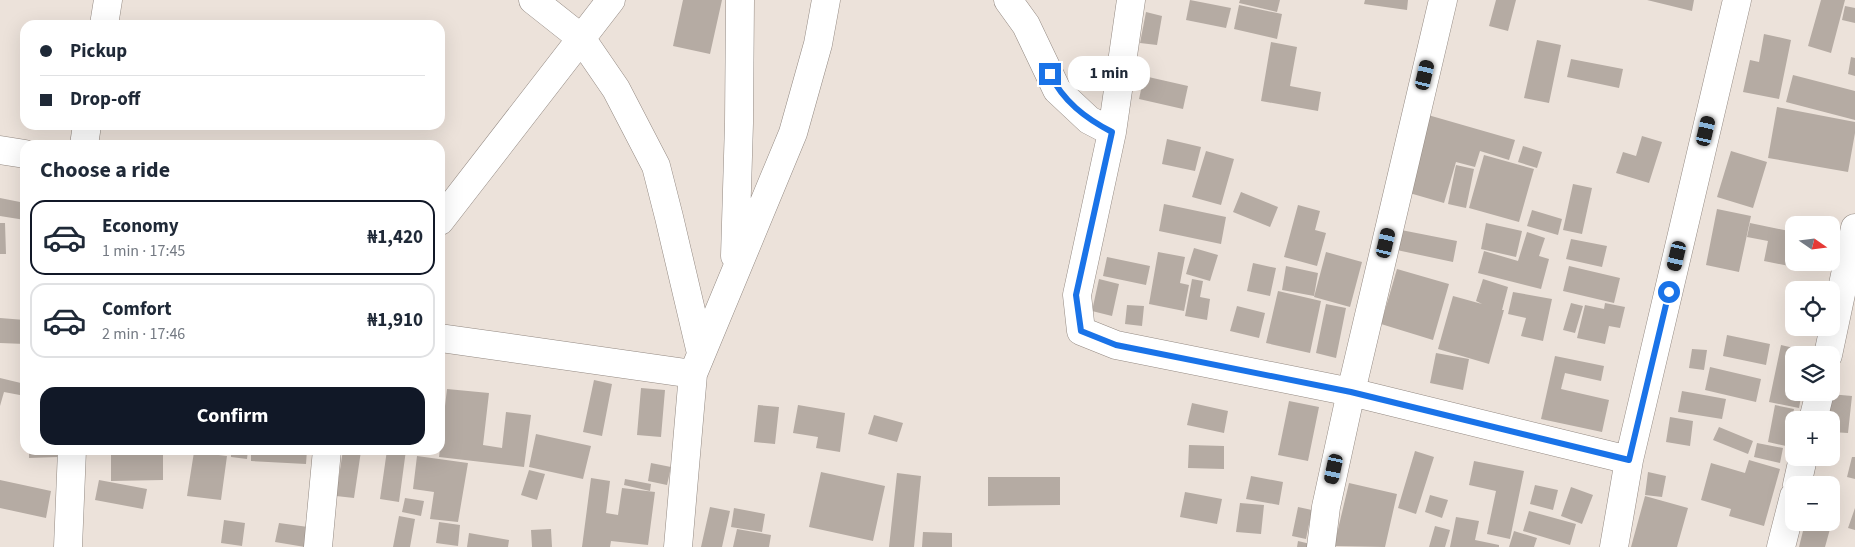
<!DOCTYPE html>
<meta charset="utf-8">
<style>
body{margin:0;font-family:"Source Sans 3",sans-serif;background:#f6f6f7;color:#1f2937;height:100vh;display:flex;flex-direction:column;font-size:19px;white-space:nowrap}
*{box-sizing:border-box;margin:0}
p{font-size:16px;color:#747a83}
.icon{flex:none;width:28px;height:28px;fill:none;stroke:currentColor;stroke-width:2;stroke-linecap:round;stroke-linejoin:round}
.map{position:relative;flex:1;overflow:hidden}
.details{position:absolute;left:20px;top:140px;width:425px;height:315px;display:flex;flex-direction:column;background:#fff;border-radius:15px;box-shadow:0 5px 20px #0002}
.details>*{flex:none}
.top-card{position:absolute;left:20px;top:20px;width:425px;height:110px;border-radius:15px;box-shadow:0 5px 20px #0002;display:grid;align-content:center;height:110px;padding:0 20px;background:#fff}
.needle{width:32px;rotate:104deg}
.fabs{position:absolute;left:1785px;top:216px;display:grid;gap:10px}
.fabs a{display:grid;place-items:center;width:55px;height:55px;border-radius:10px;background:#fff;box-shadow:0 5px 20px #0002;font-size:25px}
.end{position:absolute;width:22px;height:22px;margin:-11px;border:6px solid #1a73e8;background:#fff;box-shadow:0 0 0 2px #fff}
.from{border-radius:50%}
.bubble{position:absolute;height:35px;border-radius:15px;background:#fff;box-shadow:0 5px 20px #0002;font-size:16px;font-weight:700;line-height:35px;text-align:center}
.car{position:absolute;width:15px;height:30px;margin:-15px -8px;border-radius:6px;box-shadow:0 0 4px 1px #0007;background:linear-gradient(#222 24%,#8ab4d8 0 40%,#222 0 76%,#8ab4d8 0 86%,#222 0)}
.top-card b{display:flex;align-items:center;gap:18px;height:48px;font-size:19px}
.top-card b+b{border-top:1px solid #e0e1e3}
.top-card i{width:12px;height:12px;background:#1f2937}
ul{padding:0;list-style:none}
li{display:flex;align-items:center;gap:15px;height:75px;margin:0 10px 8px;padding:0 10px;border:2px solid #e0e1e3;border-radius:15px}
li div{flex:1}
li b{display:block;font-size:19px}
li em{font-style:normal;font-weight:700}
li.on{border-color:#111827}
li>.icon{width:45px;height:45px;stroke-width:1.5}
h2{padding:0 20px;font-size:22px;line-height:60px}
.button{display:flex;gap:10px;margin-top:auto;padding:10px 20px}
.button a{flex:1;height:58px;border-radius:15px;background:#111827;color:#fff;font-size:20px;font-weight:700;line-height:58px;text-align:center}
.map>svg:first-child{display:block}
.building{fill:#b5aba3}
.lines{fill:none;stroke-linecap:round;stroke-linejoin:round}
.street-casing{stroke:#938982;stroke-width:29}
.street{stroke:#fff;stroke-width:28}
.route{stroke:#1a73e8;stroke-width:6}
</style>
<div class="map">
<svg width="1855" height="547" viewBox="0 0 1855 547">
<rect width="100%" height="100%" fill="#ece2da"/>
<!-- building -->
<path class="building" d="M 683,0 L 722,0 L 710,54 L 673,46 Z
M 1190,0 L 1231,8 L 1226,28 L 1186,20 Z
M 1240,0 L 1280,0 L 1277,12 L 1239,3 Z
M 1365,0 L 1408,0 L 1407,10 L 1364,4 Z
M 1496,0 L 1516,0 L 1508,31 L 1489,26 Z
M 1647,0 L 1694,0 L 1692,11 Z
M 1821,0 L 1845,0 L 1831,53 L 1808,46 Z
M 1239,5 L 1282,14 L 1277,39 L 1234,29 Z
M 1845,6 L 1855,8 L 1855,23 L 1842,20 Z
M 1146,12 L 1162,16 L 1157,45 L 1140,43 Z
M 1764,34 L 1791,40 L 1779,99 L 1743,92 L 1750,60 L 1759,62 Z
M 1537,40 L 1561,45 L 1549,103 L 1524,98 Z
M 1271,42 L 1297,47 L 1290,86 L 1321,92 L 1318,111 L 1261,101 Z
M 1851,57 L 1855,58 L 1855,76 L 1848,74 Z
M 1571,59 L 1623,69 L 1619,88 L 1567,77 Z
M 1793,75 L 1855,91 L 1855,120 L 1786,102 Z
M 1144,76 L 1188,86 L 1183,109 L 1139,99 Z
M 1777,107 L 1855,122 L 1855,133 L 1848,172 L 1768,158 Z
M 1428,115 L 1515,140 L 1509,160 L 1480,151 L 1475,167 L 1456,162 L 1444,203 L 1406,192 Z
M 1642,136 L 1662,142 L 1649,183 L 1616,173 L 1623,152 L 1636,156 Z
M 1167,139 L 1201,147 L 1195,171 L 1162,164 Z
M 1523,146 L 1542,152 L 1537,168 L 1518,162 Z
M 1206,151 L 1234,159 L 1221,205 L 1192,197 Z
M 1731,151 L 1767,162 L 1753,208 L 1717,197 Z
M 1484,155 L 1534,169 L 1519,222 L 1469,208 Z
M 1456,165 L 1474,169 L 1466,208 L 1448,204 Z
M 1573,184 L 1592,188 L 1582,234 L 1563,230 Z
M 1241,192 L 1278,207 L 1270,227 L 1233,212 Z
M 0,198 L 25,203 L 25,220 L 0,216 Z
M 1164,204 L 1226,217 L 1221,244 L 1159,231 Z
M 1298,205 L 1320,211 L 1315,230 L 1326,233 L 1317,266 L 1284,257 Z
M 1717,209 L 1751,216 L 1739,272 L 1706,265 Z
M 1532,210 L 1562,219 L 1558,235 L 1527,226 Z
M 0,223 L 5,223 L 6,254 L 0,254 Z
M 1486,223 L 1522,231 L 1516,257 L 1481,249 Z
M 1750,223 L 1794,232 L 1794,262 L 1810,262 L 1809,270 L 1764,261 L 1768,241 L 1747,237 Z
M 1396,229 L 1457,241 L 1453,262 L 1392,249 Z
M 1527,232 L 1545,238 L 1539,256 L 1549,259 L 1541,289 L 1478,273 L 1484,251 L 1518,261 Z
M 1571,239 L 1607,246 L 1602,267 L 1566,259 Z
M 1831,240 L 1837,241 L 1833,262 L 1831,261 Z
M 1194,248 L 1218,255 L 1210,281 L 1186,274 Z
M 1158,252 L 1185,257 L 1180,283 L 1189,285 L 1184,311 L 1149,304 Z
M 1326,252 L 1362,262 L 1350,307 L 1314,297 Z
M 1107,257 L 1150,266 L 1146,285 L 1103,276 Z
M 1253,263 L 1276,268 L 1270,296 L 1247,291 Z
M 1286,266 L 1318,273 L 1314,296 L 1282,290 Z
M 1569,266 L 1620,278 L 1614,303 L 1563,291 Z
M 1397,269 L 1449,284 L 1433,340 L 1381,324 Z
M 1099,279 L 1119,284 L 1112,316 L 1092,311 Z
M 1192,279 L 1203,281 L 1200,297 L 1210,299 L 1207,320 L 1185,316 Z
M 1483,279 L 1508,287 L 1502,310 L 1504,310 L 1489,364 L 1438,349 L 1453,296 L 1482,304 L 1476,301 Z
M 1278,291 L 1321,301 L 1310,353 L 1266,343 Z
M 1513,292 L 1552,299 L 1543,341 L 1521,336 L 1526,318 L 1508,314 Z
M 1571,303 L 1583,306 L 1575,333 L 1563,330 Z
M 1605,303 L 1625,307 L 1620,328 L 1609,326 L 1605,344 L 1577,338 L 1585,305 L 1604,309 Z
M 1326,304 L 1346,308 L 1336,358 L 1316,353 Z
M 1127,305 L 1144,306 L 1142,326 L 1125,324 Z
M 1237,306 L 1265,313 L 1259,338 L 1230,331 Z
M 0,318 L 25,320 L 25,344 L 0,343 Z
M 1727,335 L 1770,344 L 1766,365 L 1723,356 Z
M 1781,345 L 1811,352 L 1810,355 L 1794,355 L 1794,392 L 1802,392 L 1799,408 L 1769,402 Z
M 1692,349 L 1707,350 L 1704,370 L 1689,368 Z
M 1436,353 L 1469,359 L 1463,390 L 1430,383 Z
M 1555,356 L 1604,366 L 1601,381 L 1565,373 L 1561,389 L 1609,400 L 1602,432 L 1541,419 Z
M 1710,367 L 1761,379 L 1756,402 L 1705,390 Z
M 0,378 L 25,384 L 25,396 L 4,392 L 0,406 Z
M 594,380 L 612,384 L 602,436 L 583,432 Z
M 641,388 L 665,390 L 661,437 L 637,435 Z
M 447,389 L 489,393 L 483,445 L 502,448 L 506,412 L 531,415 L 524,467 L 439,457 Z
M 1682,391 L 1726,399 L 1722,419 L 1678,412 Z
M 1830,394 L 1852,396 L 1848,433 L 1831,432 L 1831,420 L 1827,420 Z
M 1289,401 L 1319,407 L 1308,461 L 1278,455 Z
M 1192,403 L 1228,411 L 1224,433 L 1187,425 Z
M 758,405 L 779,407 L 775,444 L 754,442 Z
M 798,405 L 845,413 L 840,452 L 816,448 L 818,437 L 793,433 Z
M 1775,405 L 1794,409 L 1786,446 L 1768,442 Z
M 874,415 L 903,423 L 897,442 L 868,434 Z
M 1670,417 L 1693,421 L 1690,446 L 1666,442 Z
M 1719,427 L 1753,441 L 1748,454 L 1713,440 Z
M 536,434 L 591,446 L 583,479 L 529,467 Z
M 1757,443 L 1783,448 L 1780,463 L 1754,457 Z
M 1189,445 L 1224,446 L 1224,469 L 1188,468 Z
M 29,450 L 58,450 L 58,457 L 29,458 Z
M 231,450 L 248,450 L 247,459 L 231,457 Z
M 251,450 L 307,450 L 306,464 L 251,461 Z
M 343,450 L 361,451 L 354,498 L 336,496 Z
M 387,450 L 406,450 L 399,502 L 380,499 Z
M 416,450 L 435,450 L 435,454 Z
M 1415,451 L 1434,457 L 1416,514 L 1398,508 Z
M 194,452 L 227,456 L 221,500 L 187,496 Z
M 163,453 L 163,480 L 111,481 L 111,454 Z
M 417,456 L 468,463 L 458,522 L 430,519 L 434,492 L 413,489 Z
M 1852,457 L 1855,457 L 1855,479 L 1847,477 Z
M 1749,460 L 1780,469 L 1764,526 L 1729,516 L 1731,509 L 1701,500 L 1711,463 L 1745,473 Z
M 1474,461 L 1524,471 L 1510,539 L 1487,534 L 1496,491 L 1469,485 Z
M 651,463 L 671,467 L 667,485 L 648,481 Z
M 529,470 L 545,474 L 537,500 L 521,495 Z
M 821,472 L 885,486 L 873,541 L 809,527 Z
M 1648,472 L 1666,476 L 1662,497 L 1645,495 Z
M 897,473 L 921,476 L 914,547 L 889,547 Z
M 1251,476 L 1283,482 L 1279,505 L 1246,499 Z
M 988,477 L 1060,477 L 1060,505 L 988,506 Z
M 591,478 L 610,481 L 606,513 L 618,515 L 622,488 L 655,492 L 648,545 L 611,541 L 610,547 L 582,547 Z
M 625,479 L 651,484 L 650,491 L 624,485 Z
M 0,480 L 51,491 L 46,518 L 0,508 Z
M 99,480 L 147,489 L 143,509 L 95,500 Z
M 1349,483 L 1397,494 L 1385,547 L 1334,546 Z
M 1535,485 L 1558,490 L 1553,510 L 1530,504 Z
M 1571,487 L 1593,495 L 1582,524 L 1561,516 Z
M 1185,492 L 1222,499 L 1217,524 L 1180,517 Z
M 1430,495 L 1448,500 L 1442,518 L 1425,512 Z
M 1645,496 L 1688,508 L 1677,547 L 1631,547 Z
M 405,498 L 424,501 L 421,516 L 402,512 Z
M 1240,503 L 1264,505 L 1261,534 L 1236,532 Z
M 710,507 L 730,511 L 722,547 L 701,547 Z
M 1298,507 L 1312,510 L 1306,539 L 1292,536 Z
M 734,508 L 765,514 L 762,532 L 731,527 Z
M 1855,508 L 1855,530 L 1848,528 Z
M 1529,511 L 1576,524 L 1570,545 L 1523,531 Z
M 399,516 L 415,519 L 410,547 L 393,547 Z
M 1456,517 L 1479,521 L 1475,540 L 1499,545 L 1499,547 L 1450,547 Z
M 224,520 L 245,523 L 242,546 L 221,543 Z
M 439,522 L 460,525 L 458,546 L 436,543 Z
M 279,523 L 308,527 L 305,547 L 275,542 Z
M 1805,523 L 1830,529 L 1825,547 L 1799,547 Z
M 1435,526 L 1450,530 L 1445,547 L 1429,547 Z
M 551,529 L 552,547 L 532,547 L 531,530 Z
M 737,529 L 771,535 L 769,547 L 733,547 Z
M 1514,531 L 1537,538 L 1534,547 L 1509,547 Z
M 923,532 L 952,533 L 952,547 L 922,547 Z
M 469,533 L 509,540 L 508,547 L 467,547 Z
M 1298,541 L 1319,546 L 1319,547 L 1297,547 Z"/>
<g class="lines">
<defs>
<path id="street" d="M 533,0 L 581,38 L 616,89 L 656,166 L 669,217 L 701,353
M 1008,0 L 1026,25 L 1057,90 L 1089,120 L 1112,132
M 1131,0 L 1112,132 L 1077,295 L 1081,331 L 1116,345 L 1351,392 L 1629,460
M 104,25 L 108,0
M 84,145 L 87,125
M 0,150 L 25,154
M 440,221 L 611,0
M 735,256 L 739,123 L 740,0
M 440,338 L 693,374
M 1828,355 L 1855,228
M 1813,420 L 1820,392
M 1797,485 L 1803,458
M 68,547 L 72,450
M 318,547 L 327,450
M 678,547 L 693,374 L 793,133 L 818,44 L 826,0
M 1321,547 L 1326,507 L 1351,392 L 1443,0
M 1614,547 L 1629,460 L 1737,0
M 1781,547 L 1794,496"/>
</defs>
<!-- street casing -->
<use href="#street" class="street-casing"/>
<!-- street -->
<use href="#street" class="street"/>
</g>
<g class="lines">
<!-- route -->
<path class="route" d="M 1050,74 C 1063,101 1085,118 1112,132 L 1076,295 L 1081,331 L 1116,345 L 1351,392 L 1629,460 L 1669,292"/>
</g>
</svg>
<div class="fabs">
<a><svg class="needle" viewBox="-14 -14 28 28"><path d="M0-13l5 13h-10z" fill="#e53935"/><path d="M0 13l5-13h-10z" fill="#747a83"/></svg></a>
<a><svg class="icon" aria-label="locate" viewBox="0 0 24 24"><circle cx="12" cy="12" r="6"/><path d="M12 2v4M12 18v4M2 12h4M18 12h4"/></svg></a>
<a><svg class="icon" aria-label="layers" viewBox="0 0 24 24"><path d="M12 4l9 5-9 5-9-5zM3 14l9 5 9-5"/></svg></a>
<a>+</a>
<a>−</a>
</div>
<i class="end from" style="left:1669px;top:292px"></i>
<i class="end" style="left:1050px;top:74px"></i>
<div class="bubble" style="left:1068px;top:56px;width:82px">1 min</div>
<i class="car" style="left:1425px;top:75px;rotate:13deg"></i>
<i class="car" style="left:1706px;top:131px;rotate:13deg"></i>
<i class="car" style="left:1386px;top:243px;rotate:13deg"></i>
<i class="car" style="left:1677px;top:256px;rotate:193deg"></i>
<i class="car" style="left:1334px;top:469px;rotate:192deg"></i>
<div class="top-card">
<b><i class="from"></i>Pickup</b>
<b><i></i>Drop-off</b>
</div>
<section class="details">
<h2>Choose a ride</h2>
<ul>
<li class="on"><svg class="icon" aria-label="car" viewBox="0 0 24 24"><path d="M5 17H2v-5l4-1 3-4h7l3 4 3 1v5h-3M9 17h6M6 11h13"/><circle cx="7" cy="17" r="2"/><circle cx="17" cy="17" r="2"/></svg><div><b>Economy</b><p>1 min · 17:45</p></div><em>₦1,420</em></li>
<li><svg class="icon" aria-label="car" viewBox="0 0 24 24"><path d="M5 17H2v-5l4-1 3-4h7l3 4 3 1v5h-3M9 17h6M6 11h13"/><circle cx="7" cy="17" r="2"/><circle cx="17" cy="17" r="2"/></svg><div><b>Comfort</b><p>2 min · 17:46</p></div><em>₦1,910</em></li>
</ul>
<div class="button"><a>Confirm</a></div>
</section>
</div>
